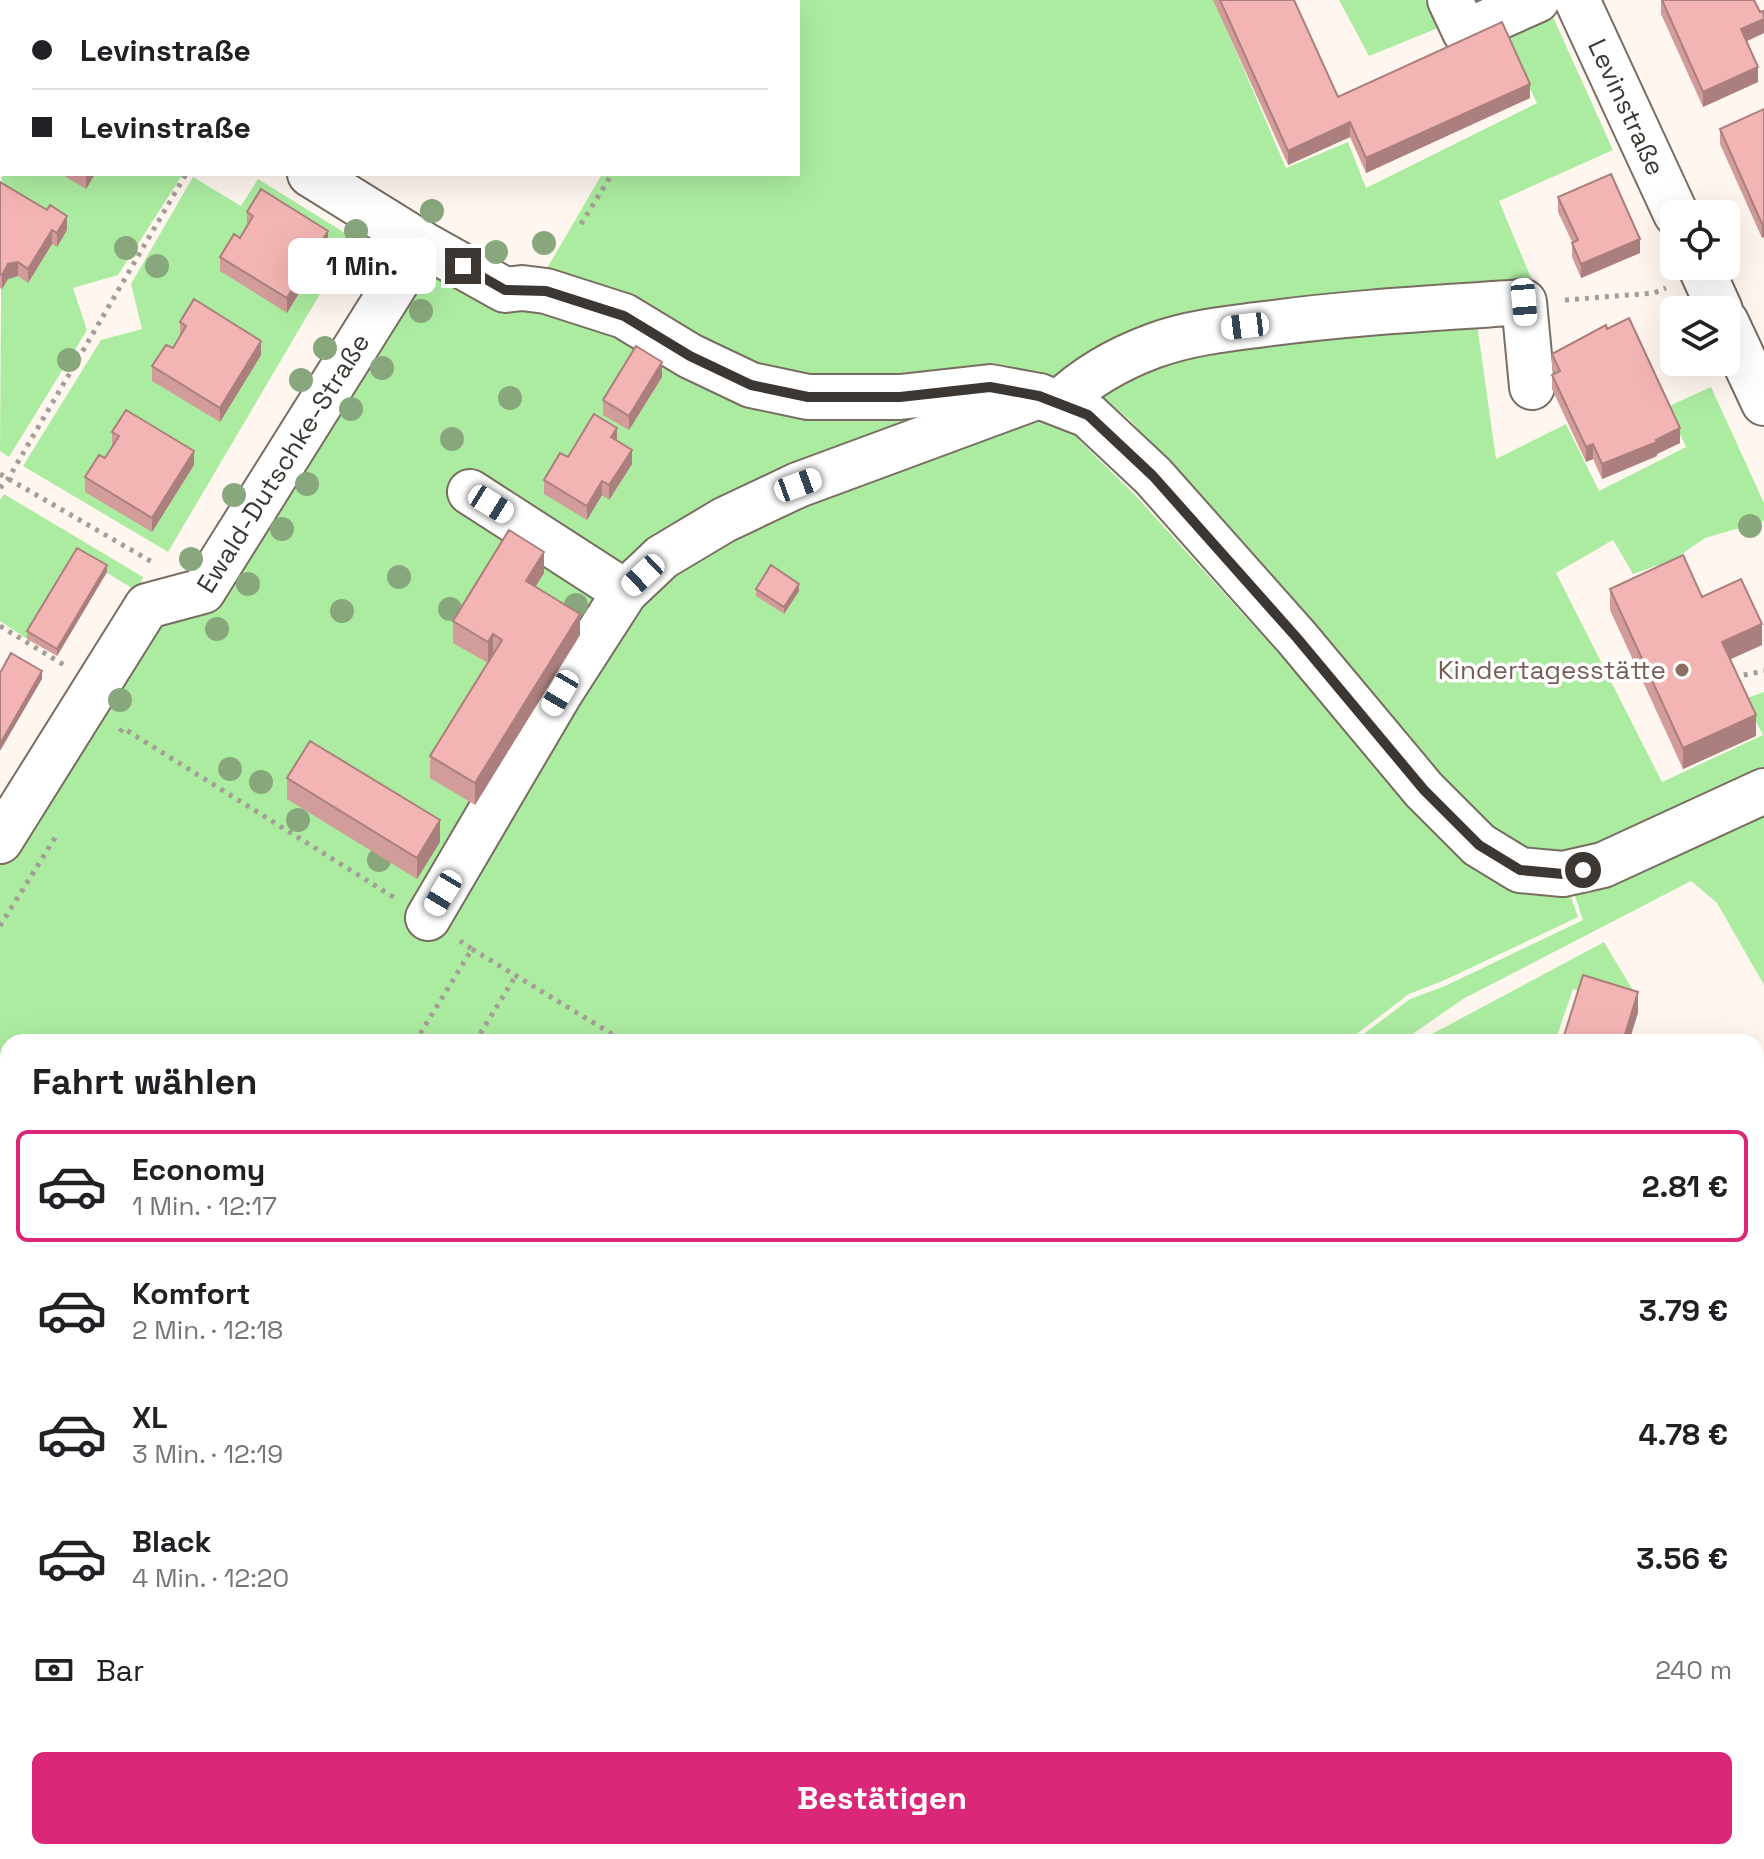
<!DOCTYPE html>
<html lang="de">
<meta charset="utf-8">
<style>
body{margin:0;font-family:"Space Grotesk",sans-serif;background:#f6f6f6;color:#202124;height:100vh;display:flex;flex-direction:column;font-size:30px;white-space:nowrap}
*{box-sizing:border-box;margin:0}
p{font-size:26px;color:#757577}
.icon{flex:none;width:44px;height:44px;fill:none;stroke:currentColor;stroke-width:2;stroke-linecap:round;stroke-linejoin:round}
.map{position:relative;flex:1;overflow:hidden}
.details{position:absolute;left:0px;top:1034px;width:1764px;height:826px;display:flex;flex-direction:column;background:#fff;border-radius:24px 24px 0 0;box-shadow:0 8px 32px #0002}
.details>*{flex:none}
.banner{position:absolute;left:0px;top:0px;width:800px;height:176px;box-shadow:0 8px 32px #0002;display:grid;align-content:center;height:176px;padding:0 32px;background:#fff}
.tools{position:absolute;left:1660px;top:200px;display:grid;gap:16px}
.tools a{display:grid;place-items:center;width:80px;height:80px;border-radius:12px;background:#fff;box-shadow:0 8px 32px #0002;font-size:40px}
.end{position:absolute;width:36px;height:36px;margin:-18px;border:10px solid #3c3732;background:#fff;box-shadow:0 0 0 4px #fff}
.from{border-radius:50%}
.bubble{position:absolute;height:56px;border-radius:12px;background:#fff;box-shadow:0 8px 32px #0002;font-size:26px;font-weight:700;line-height:56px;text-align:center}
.car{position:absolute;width:24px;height:48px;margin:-24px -12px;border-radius:10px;box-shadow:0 0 6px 2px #0007;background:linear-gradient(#fff 24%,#345 0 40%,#fff 0 76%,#345 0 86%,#fff 0)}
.banner b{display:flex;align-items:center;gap:28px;height:76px;font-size:30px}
.banner b+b{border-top:2px solid #e0e0e0}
.banner i{width:20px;height:20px;background:#202124}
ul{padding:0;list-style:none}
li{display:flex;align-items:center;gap:24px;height:112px;margin:0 16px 12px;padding:0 16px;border:4px solid transparent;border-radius:12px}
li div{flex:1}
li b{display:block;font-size:30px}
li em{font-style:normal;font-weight:700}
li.selected{border-color:#db2777}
li>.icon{width:72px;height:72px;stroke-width:1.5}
h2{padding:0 32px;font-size:36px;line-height:96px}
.pay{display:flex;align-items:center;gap:20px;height:88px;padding:0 32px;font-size:30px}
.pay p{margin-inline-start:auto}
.primary-button{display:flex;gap:16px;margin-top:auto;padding:16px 32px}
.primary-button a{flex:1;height:92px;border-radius:12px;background:#db2777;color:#fff;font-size:32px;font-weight:700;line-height:92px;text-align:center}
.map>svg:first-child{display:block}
.green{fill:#aceca1}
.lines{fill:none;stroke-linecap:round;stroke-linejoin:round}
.minor-casing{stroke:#796d62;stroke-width:48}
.path{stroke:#a59e97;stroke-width:5;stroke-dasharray:4 6;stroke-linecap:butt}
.minor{stroke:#fff;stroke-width:44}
.tree{fill:#89a77d}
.wall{fill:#d19c9a}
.shaded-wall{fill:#aa7f7d}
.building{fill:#f3b5b3;stroke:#aa7f7d;stroke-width:2}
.route{stroke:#3c3732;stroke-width:10}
.education-dot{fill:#8d6e63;stroke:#fff;stroke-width:3}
.labels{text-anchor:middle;stroke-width:7;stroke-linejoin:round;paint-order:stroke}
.street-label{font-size:26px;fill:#3c3732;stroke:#fff}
.education-label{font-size:26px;fill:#785e54;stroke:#fff;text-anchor:end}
</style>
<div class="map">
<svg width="1764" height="1859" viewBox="0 0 1764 1859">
<rect width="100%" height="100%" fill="#fff7ef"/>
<!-- green -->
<path class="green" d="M 692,0 L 1214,0 L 1286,168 L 1348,142 L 1366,188 L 1537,103 L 1504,36 L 1553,17 L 1613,150 L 1499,201 L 1534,285 L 1076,380 L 809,391 L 539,282 L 602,174 L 798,174 L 798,2 L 692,2 Z
M 1339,0 L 1425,0 L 1438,28 L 1369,56 Z
M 2,154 L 2,174 L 183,174 L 118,275 L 73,288 L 87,330 L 9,457 L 0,451 Z
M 193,177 L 241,206 L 258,179 L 353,238 L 168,552 L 23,466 L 101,340 L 142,329 L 131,284 Z
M 421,247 L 691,365 L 1059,407 L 1079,440 L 1134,494 L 1418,807 L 1565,880 L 1578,917 L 1445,980 L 1409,994 L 1346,1042 L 8,1042 L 8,1461 L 0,1458 L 0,857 L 151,611 L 209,597 Z
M 1477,324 L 1496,459 L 1566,424 L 1599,491 L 1686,447 L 1667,407 L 1711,387 L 1764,503 L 1764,521 L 1705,538 L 1673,560 L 1633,574 L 1613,540 L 1556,573 L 1662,782 L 1763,735 L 1744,699 L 1764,692 L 1764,772 L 1573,857 L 1533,852 L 1481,826 L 1130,420 L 1094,390 L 1206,345 Z
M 4,494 L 143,577 L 137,591 L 77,555 L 27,639 L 0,621 L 0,500 Z
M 1764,800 L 1764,985 L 1717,903 L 1691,881 L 1463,999 L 1401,1042 L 1353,1042 L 1410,999 L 1445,986 L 1583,920 L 1569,878 Z
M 1604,942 L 1637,997 L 1638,1013 L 1573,989 L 1555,1042 L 1417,1042 Z
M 1760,1377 L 1764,1382 L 1764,1653 L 1756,1659 L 1756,1380 Z
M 8,1612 L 8,1852 L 579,1852 L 576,1859 L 0,1859 L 0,1613 Z
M 648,1852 L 790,1852 L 804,1859 L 668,1859 Z
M 1255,1852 L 1400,1852 L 1389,1859 L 1246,1859 Z"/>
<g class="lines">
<defs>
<g id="minor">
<path d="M 1450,0 L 1465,32 L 1537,0"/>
<path id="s1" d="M 1577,0 L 1676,214"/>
<path d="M 175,2 L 176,0"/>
<path d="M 0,33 L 2,32"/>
<path d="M 0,100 L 2,97"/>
<path d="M 310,174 L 421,243 L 505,290 L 522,288 L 546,291 L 624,316 L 690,356 L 751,385 L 808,397 L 900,397 L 990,387 L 1039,396 L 1088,415 L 1153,476 L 1297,638 L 1424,790 L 1479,845 L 1520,870 L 1563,874 L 1603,865 L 1764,791"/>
<path d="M 1700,266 L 1720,310"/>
<path d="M 1726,322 L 1764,403"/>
<path d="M 1059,403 C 1085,378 1118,359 1153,346 C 1191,332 1233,328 1273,323 C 1356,312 1440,308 1524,302 L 1532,387"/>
<path d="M 470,492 L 625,592"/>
<path id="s2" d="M 0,841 L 147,606 L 203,591 L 421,243"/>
<path d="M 428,918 L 560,693 L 625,592 L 662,557 L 724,520 L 798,485 L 1039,396"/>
<path d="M 1756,1192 L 1764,1187"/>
<path d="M 0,1481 L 8,1483"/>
<path d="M 1756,1788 L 1764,1782"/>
<path d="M 906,1852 L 918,1859"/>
<path d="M 1049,1852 L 1051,1859"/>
<path d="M 1660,1859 L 1669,1852"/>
</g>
</defs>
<!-- minor casing -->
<use href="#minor" class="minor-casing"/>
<!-- path -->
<path class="path" d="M 537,2 L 538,0
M 701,2 L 702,0
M 581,224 L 612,174
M 1565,300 L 1654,293 L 1666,288
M 0,474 L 154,563
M 0,488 L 8,479 L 186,174
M 0,626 L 64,665
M 1734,677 L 1764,671
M 120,732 L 123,728 L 395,898
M 0,926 L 58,833
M 472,949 L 625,1042
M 415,1042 L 472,949 L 460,941
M 475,1042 L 515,977
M 0,1387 L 8,1392
M 134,1852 L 137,1859"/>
<!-- minor -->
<use href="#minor" class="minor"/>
</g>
<!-- trees -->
<g class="tree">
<circle cx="432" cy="211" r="12"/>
<circle cx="356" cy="231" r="12"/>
<circle cx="544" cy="243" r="12"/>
<circle cx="126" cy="248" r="12"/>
<circle cx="496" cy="252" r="12"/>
<circle cx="157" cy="266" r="12"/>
<circle cx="421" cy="311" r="12"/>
<circle cx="325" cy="348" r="12"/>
<circle cx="69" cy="360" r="12"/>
<circle cx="382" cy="368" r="12"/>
<circle cx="301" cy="380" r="12"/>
<circle cx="510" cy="398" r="12"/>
<circle cx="351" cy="409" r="12"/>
<circle cx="452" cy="439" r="12"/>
<circle cx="307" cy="484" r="12"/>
<circle cx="234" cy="495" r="12"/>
<circle cx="1750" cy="526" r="12"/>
<circle cx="282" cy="529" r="12"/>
<circle cx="191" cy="559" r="12"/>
<circle cx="399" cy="577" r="12"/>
<circle cx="248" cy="584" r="12"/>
<circle cx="576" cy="605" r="12"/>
<circle cx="450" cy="609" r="12"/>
<circle cx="342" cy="611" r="12"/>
<circle cx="217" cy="629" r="12"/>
<circle cx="120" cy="700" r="12"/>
<circle cx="230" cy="769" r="12"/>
<circle cx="261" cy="782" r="12"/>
<circle cx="298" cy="820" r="12"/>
<circle cx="379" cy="860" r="12"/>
</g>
<!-- wall -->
<path class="wall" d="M 300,0 L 461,0 L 465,2 L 300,2 Z
M 1213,0 L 1294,0 L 1338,97 L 1530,98 L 1366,173 L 1350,137 L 1288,165 Z
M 1661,0 L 1764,13 L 1764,33 L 1746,41 L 1758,82 L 1703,107 L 1661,14 Z
M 1764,109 L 1762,238 L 1720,144 L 1720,129 Z
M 61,174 L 95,174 L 86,189 Z
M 0,182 L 67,230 L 57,247 L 52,244 L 28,283 L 18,276 L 8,279 L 2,289 L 0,288 Z
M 1558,197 L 1640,253 L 1581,278 L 1572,257 L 1572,242 L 1558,212 Z
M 247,212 L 328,245 L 287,313 L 220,271 L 220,257 L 240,238 L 247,226 Z
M 180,322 L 261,355 L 220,422 L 152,381 L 152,366 L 173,348 L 180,336 Z
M 1552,354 L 1680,443 L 1657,454 L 1657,456 L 1602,479 L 1593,459 L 1586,462 L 1552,389 L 1552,375 L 1554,374 L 1552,368 Z
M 662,377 L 629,430 L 603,415 L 603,400 Z
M 112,432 L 194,465 L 152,532 L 85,492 L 85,477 L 105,458 L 112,446 Z
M 617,441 L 632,464 L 609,500 L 602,495 L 587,520 L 544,494 L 544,480 L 568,457 Z
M 107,572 L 57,656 L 27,639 L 27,631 Z
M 544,573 L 535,587 L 580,635 L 475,805 L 430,778 L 430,756 L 488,663 L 453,643 L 453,621 Z
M 756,589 L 799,591 L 784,614 L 756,596 Z
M 1610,589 L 1702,597 L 1762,645 L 1731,659 L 1756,736 L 1683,769 L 1610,610 Z
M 287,778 L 440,842 L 417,879 L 287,799 Z
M 1764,1797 L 1764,1819 L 1761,1814 L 1761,1800 Z"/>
<!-- shaded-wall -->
<path class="shaded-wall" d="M 1764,19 L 1764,33 L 1741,44 L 1741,29 Z
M 1758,67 L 1758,82 L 1703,107 L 1703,92 Z
M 1530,84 L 1530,98 L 1366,173 L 1366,158 Z
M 1350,122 L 1350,137 L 1288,165 L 1288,151 Z
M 86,174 L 95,174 L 86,189 Z
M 67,216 L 67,230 L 57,247 L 57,233 Z
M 1764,223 L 1764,237 L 1762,238 L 1762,224 Z
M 52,230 L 52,244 L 28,283 L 28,269 Z
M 328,231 L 328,245 L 287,313 L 287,298 Z
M 1640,239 L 1640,253 L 1581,278 L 1581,264 Z
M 18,262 L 18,276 L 8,279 L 2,289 L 2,275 L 8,264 Z
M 261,341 L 261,355 L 220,422 L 220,408 Z
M 662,362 L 662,377 L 629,430 L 629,416 Z
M 617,428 L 617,442 L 611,437 Z
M 1680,428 L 1680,443 L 1657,454 L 1657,456 L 1602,479 L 1602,464 Z
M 1593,444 L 1593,459 L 1586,462 L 1586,447 Z
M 632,450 L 632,464 L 609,500 L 609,485 Z
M 194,451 L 194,465 L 152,532 L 152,518 Z
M 602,481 L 602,495 L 587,520 L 587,506 Z
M 544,552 L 544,573 L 526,602 L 526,581 Z
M 107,565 L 107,572 L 57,656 L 57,649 Z
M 799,584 L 799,591 L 784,614 L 784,607 Z
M 580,614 L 580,635 L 475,805 L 475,783 Z
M 1762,624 L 1762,645 L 1722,663 L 1722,642 Z
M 493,634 L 493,656 L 488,664 L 488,642 Z
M 42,671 L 42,679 L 0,751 L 0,744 Z
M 1756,715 L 1756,736 L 1683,769 L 1683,748 Z
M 440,820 L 440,842 L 417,879 L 417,858 Z
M 1638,992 L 1638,1013 L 1629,1042 L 1623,1042 Z
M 1764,1353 L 1764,1374 L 1756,1380 L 1756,1359 Z
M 8,1614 L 8,1621 L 1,1643 L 1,1636 Z
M 1569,1852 L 1588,1852 L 1579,1859 L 1559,1859 Z"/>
<!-- building -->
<path class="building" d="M 344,0 L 461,0 L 465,2 L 347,2 Z
M 583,0 L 642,0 L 642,2 L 583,2 Z
M 1220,0 L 1294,0 L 1338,97 L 1502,22 L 1530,84 L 1366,158 L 1350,122 L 1288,151 Z
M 1662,0 L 1754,0 L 1760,12 L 1763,11 L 1764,19 L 1741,29 L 1758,67 L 1703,92 Z
M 1764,109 L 1764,223 L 1762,224 L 1720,129 Z
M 1611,174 L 1640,239 L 1581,264 L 1572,243 L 1578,240 L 1558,197 Z
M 0,182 L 47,210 L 50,205 L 67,216 L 57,233 L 52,230 L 28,269 L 18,262 L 8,264 L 2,275 L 0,274 Z
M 261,189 L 328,231 L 287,298 L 220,257 L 234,234 L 240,238 L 253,216 L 247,212 Z
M 194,299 L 261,341 L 220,408 L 152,366 L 166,345 L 173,348 L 186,326 L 180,322 Z
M 1629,318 L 1680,428 L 1656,440 L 1657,442 L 1602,464 L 1593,444 L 1586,447 L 1552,375 L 1560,371 L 1552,354 L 1606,325 L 1607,329 Z
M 636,346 L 662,362 L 629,416 L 603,400 Z
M 126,410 L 194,451 L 152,518 L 85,477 L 99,455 L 105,458 L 119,436 L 112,432 Z
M 594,414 L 617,428 L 611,437 L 632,450 L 609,485 L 602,481 L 587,506 L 544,480 L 560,453 L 568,457 Z
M 509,530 L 544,552 L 526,581 L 580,614 L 475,783 L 430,756 L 502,640 L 493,634 L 488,642 L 453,621 Z
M 77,548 L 107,565 L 57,649 L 27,631 Z
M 1683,555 L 1702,597 L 1741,579 L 1762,624 L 1722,642 L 1756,715 L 1683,748 L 1610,589 Z
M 771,565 L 799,584 L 784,607 L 756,589 Z
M 11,653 L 42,671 L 0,744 L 0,673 Z
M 310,741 L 440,820 L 417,858 L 287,778 Z
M 1583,975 L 1638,992 L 1623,1041 L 1626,1042 L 1562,1042 Z
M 1764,1273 L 1764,1353 L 1756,1359 L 1756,1280 Z
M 0,1548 L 8,1550 L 8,1614 L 1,1636 L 0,1635 Z
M 566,1852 L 620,1852 L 635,1859 L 563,1859 Z
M 1100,1852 L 1138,1852 L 1129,1859 L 1097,1859 L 1095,1856 Z
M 1138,1852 L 1162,1852 L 1168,1859 L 1129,1859 Z
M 1476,1852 L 1569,1852 L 1559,1859 L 1467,1859 Z"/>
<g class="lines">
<!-- route -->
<path class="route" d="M 463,266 L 505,290 L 546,291 L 624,316 L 690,356 L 751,385 L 808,397 L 900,397 L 990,387 L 1039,396 L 1088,415 L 1153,476 L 1297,638 L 1424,790 L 1479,845 L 1520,870 L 1563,874 L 1583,870"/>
</g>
<!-- markers -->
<circle class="education-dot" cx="1682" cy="670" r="8"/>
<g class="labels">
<!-- street labels -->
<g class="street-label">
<text dy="9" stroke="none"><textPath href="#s1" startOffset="118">Levinstraße</textPath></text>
<text dy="9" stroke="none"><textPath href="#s2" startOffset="486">Ewald-Dutschke-Straße</textPath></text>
</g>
<!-- education labels -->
<g class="education-label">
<text x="1666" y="679">Kindertagesstätte</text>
</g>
</g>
</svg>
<div class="tools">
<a><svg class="icon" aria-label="locate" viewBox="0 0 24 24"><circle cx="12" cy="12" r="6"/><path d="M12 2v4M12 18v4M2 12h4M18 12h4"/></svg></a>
<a><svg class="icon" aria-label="layers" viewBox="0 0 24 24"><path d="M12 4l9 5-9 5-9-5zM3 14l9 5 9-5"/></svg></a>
</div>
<i class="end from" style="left:1583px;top:870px"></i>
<i class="end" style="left:463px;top:266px"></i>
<div class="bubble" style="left:288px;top:238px;width:148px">1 Min.</div>
<i class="car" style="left:1524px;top:302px;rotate:175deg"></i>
<i class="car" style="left:1245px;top:326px;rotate:263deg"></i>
<i class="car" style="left:798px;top:485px;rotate:70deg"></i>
<i class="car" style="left:491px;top:504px;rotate:122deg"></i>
<i class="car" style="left:643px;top:575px;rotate:227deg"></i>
<i class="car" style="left:560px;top:693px;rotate:210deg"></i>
<i class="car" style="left:443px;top:893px;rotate:211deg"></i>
<div class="banner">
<b><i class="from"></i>Levinstraße</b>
<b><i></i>Levinstraße</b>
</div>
<section class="details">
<h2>Fahrt wählen</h2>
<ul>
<li class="selected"><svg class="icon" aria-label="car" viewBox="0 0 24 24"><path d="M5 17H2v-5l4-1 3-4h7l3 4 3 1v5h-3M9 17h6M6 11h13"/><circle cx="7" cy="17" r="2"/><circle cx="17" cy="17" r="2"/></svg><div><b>Economy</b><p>1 Min. · 12:17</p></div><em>2.81 €</em></li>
<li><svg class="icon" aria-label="car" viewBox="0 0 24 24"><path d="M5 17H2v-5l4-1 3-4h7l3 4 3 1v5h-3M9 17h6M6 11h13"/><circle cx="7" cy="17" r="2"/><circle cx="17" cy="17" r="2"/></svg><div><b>Komfort</b><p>2 Min. · 12:18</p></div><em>3.79 €</em></li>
<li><svg class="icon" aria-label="car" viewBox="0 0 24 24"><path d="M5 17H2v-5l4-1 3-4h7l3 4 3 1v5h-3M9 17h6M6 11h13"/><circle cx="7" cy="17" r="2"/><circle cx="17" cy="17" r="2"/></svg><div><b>XL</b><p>3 Min. · 12:19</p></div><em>4.78 €</em></li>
<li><svg class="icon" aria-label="car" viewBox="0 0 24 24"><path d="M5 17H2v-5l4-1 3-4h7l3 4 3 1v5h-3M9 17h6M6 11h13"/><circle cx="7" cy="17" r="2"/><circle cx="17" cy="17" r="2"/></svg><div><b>Black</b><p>4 Min. · 12:20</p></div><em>3.56 €</em></li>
</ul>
<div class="pay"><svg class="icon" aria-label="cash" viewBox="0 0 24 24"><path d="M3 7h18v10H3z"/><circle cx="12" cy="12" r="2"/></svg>Bar<p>240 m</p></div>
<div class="primary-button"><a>Bestätigen</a></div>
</section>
</div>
